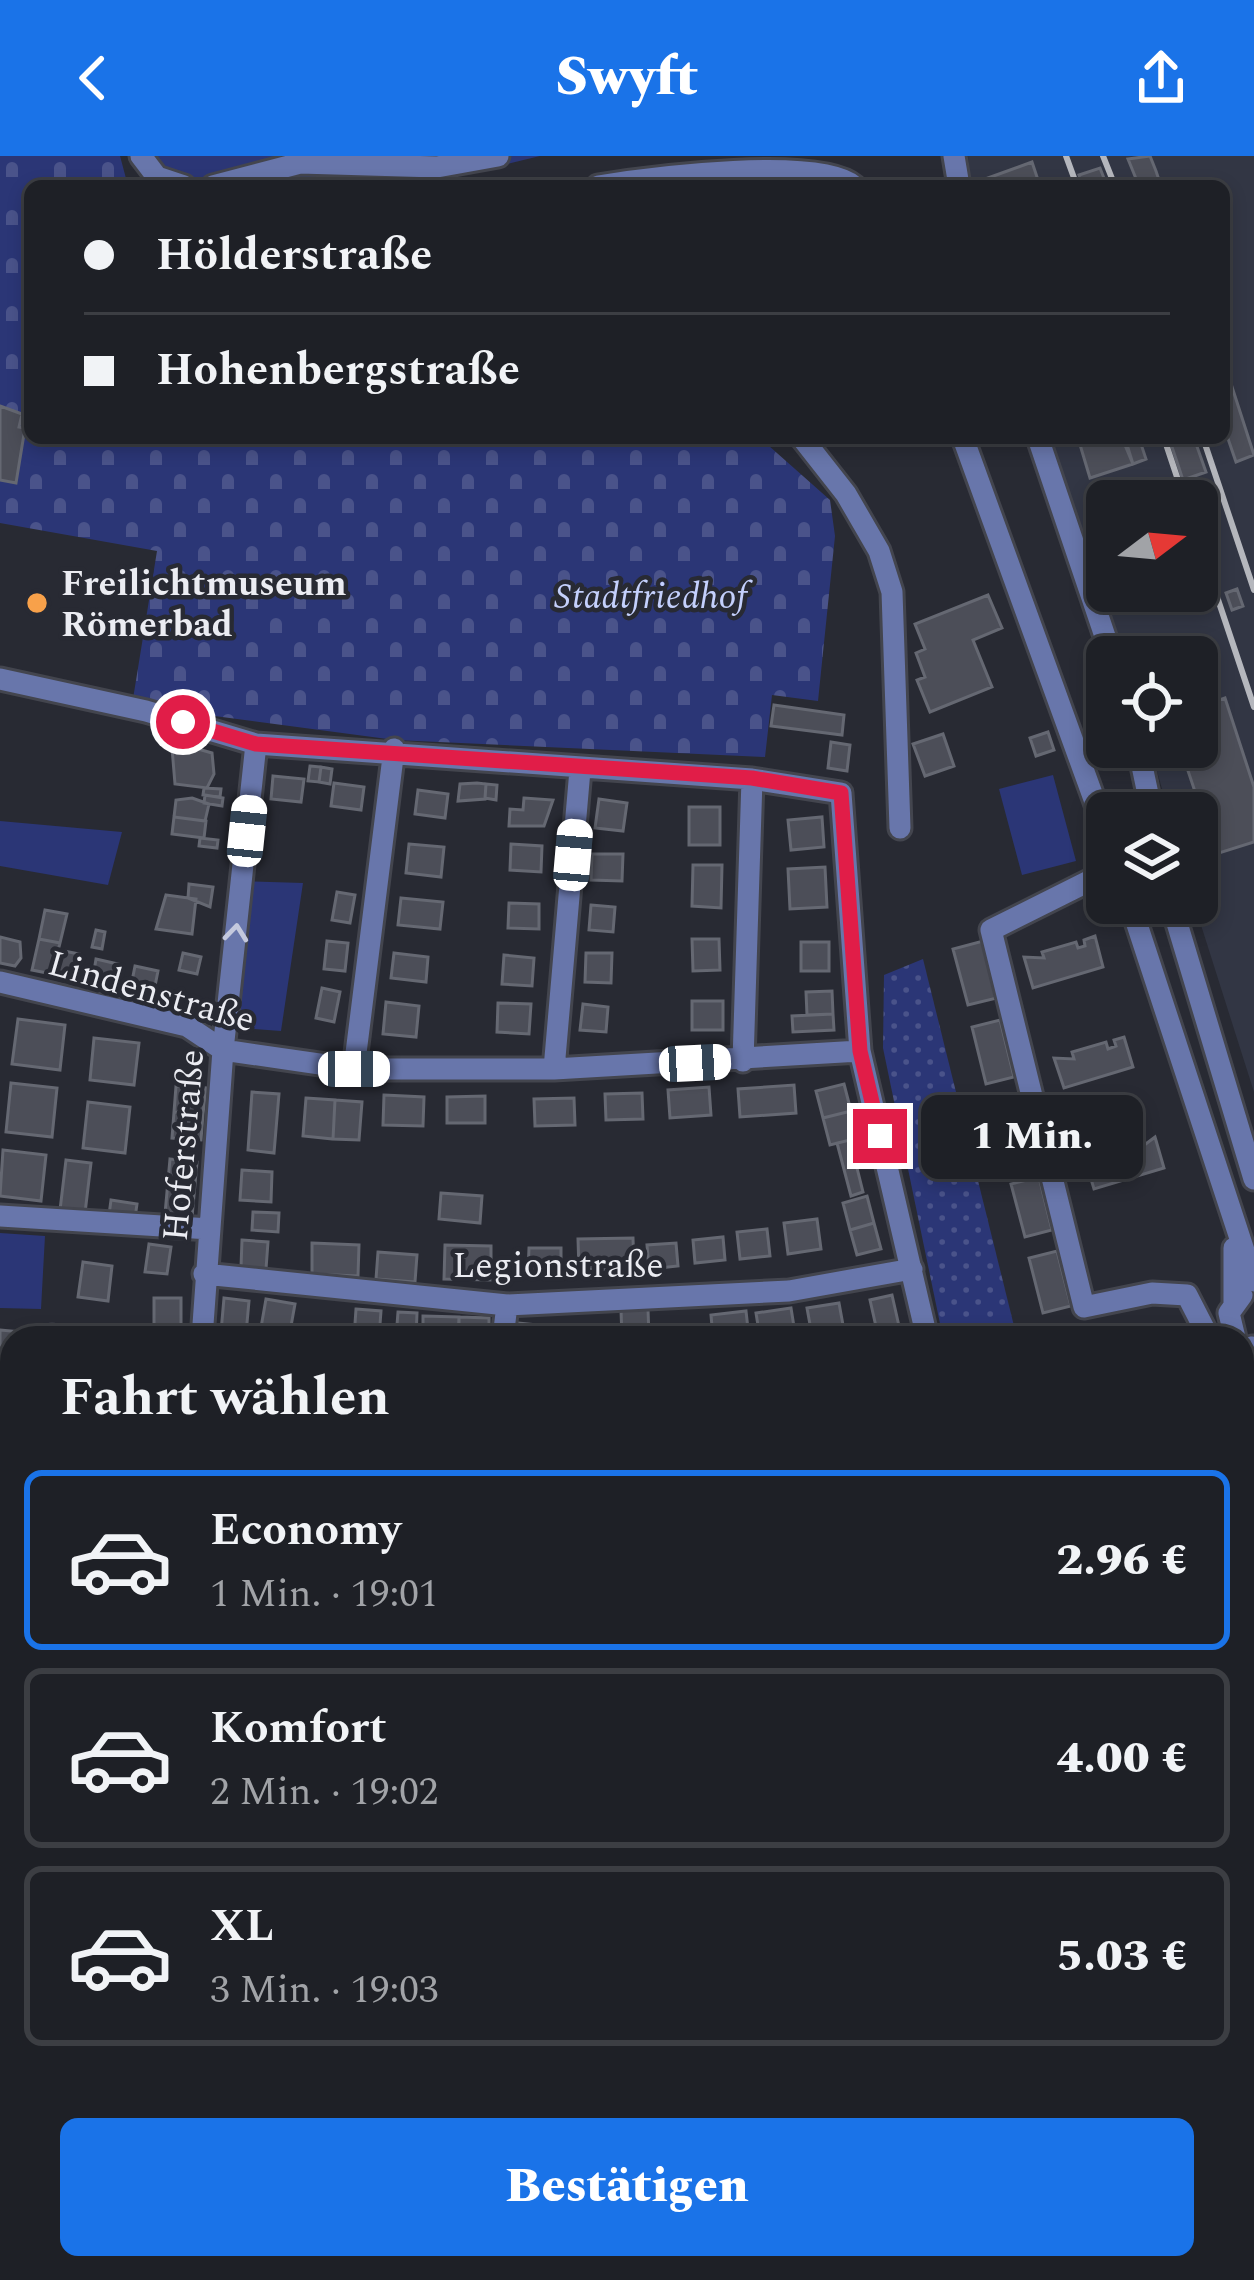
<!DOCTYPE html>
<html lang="de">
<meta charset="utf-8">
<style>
body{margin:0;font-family:Spectral,serif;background:#2b2d32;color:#f1f3f6;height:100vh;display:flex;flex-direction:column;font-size:45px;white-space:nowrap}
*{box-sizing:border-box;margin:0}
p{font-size:39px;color:#a1a3a7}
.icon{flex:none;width:66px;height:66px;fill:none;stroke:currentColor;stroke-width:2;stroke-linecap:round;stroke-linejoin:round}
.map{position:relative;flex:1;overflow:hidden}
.panel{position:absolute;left:0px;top:1170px;width:1254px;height:954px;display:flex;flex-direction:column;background:#1e2026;border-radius:36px 36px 0 0;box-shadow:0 6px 18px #0003,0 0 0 3px #3c3e43}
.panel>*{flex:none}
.banner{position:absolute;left:24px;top:24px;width:1206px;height:264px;border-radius:18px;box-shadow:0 6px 18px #0003,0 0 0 3px #3c3e43;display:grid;align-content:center;height:264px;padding:0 60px;background:#1e2026}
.needle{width:78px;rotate:74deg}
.fabs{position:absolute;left:1086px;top:324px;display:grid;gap:24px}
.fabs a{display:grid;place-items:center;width:132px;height:132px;border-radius:18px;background:#1e2026;box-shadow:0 6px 18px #0003,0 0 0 3px #3c3e43;font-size:60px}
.end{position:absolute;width:54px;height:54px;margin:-27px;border:15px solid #e11d48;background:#fff;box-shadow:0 0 0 6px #fff}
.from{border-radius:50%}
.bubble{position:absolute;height:84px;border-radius:18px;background:#1e2026;box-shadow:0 6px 18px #0003,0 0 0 3px #3c3e43;font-size:39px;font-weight:800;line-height:84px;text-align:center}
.car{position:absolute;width:36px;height:72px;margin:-36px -18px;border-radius:15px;box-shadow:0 0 9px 3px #0007;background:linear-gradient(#fff 24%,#345 0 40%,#fff 0 76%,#345 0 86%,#fff 0)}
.banner b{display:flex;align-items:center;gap:42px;height:114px;font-size:45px}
.banner b+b{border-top:3px solid #3c3e43}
.banner i{width:30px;height:30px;background:#f1f3f6}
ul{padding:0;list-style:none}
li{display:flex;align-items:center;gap:36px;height:180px;margin:0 24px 18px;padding:0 36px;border:6px solid #3c3e43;border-radius:18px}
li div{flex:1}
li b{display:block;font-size:45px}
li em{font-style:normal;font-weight:800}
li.on{border-color:#1a73e8}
li>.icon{width:108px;height:108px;stroke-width:1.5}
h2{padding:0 60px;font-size:54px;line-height:144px}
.primary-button{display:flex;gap:24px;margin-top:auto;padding:24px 60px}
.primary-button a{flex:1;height:138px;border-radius:18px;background:#1a73e8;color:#fff;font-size:48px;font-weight:800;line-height:138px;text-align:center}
header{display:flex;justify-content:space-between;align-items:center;height:156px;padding:0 60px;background:#1a73e8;color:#fff;font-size:54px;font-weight:800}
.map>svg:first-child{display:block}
.built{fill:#323644;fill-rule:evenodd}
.green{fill:#2b3676}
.cemetery{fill:url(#cemetery-stones)}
.garden{fill:url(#garden-dots)}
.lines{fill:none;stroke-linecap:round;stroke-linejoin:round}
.river{stroke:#0b024e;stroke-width:36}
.building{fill:#4c4e58;stroke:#656872;stroke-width:3}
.street-casing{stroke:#43454e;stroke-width:27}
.street{stroke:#6876ab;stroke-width:21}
.rail{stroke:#b5b7bd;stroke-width:6}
.oneway{stroke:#c4c9dd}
.route{stroke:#e11d48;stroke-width:15}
.poi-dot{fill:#f8a14a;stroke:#282a33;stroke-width:4.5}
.labels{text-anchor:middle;stroke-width:9;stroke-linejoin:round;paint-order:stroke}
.poi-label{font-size:36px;font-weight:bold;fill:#ebecf2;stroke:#282a33;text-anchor:start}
.park-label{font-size:36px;font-style:italic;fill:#c4d0fc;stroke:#282a33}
.street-label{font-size:36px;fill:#ebecf2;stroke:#282a33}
</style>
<header><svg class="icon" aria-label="back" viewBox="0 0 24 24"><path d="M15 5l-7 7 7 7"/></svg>Swyft<svg class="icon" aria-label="share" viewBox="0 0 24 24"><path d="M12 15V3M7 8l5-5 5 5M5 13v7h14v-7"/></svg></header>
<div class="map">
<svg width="1254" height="2124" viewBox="0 0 1254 2124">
<defs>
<pattern id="cemetery-stones" width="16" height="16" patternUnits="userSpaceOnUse" patternTransform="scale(3)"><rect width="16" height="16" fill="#2b3676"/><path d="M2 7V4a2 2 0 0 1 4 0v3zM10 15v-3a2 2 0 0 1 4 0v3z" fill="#4a538a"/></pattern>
<pattern id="garden-dots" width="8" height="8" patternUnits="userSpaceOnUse" patternTransform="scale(3)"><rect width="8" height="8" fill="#2b3676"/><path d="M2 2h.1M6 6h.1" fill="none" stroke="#4a538a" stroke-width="1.8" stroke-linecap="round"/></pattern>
</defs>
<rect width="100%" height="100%" fill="#282a33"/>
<!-- built -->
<path class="built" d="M 968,0 L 1254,0 L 1254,936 L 1194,747 L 1197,657 L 1169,657 L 1150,591 L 1197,591 L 1197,501 L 1122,501 L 1048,282 L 1224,282 L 1224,30 L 971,30 ZM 1107,345 L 1197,345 L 1197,435 L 1107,435 Z
M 1254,1854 L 1254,2124 L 1163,2124 L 1166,2112 L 1242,2112 L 1242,1861 Z"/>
<!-- green -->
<path class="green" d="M 157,0 L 540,0 L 418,30 L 213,30 L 167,16 Z
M 1053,619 L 1076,705 L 1022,719 L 999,633 Z
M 0,665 L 122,676 L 108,729 L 0,710 Z
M 242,725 L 303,727 L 281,875 L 240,872 L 230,864 Z
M 0,1077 L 45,1080 L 41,1153 L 0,1152 Z
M 0,1293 L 12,1297 L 12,1350 L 0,1350 Z
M 0,1606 L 12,1614 L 12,1755 L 0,1749 Z
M 0,1791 L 12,1796 L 12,1941 L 0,1939 L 0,1925 L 10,1918 L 0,1910 Z
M 531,2112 L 655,2112 L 654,2124 L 529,2124 Z
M 1064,2112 L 1161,2112 L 1159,2124 L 1062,2124 Z"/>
<!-- cemetery -->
<path class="cemetery" d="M 0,0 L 120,0 L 128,30 L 30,30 L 30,282 L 760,282 L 830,344 L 835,380 L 818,545 L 772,539 L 765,601 L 395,584 L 132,549 L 157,395 L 0,367 Z"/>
<!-- garden -->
<path class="garden" d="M 923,803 L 1017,1182 L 943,1182 L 883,892 L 884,819 Z"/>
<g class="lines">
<!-- river -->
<path class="river" d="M 0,1594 L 12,1602
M 1242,1746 L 1254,1743
M 0,1771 L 10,1776"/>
</g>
<!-- building -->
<path class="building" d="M 1150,0 L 1156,15 L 1161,30 L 1139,30 L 1128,3 Z
M 1032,6 L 1040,30 L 991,30 L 988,22 Z
M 1100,12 L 1107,30 L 1083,30 L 1079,19 Z
M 1224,206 L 1254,299 L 1236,306 L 1224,271 Z
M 0,250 L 22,258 L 19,271 L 25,272 L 16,327 L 0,324 Z
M 1078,282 L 1125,282 L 1133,308 L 1090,322 Z
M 1122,282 L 1139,282 L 1146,303 L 1133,308 Z
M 1169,282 L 1194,282 L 1206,316 L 1183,324 Z
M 1237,433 L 1243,450 L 1232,454 L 1226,437 Z
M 988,439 L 1002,472 L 973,484 L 992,531 L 930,556 L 917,524 L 925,521 L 916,497 L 925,493 L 915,468 Z
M 1225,542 L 1254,631 L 1254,686 L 1216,698 L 1180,591 L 1197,591 L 1197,552 Z
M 774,549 L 844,559 L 842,579 L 771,570 Z
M 1048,576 L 1054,594 L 1036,600 L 1030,582 Z
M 943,578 L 954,610 L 925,620 L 913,588 Z
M 831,586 L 850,589 L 847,615 L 828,612 Z
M 191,591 L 212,597 L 214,618 L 207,632 L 175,628 L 172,592 Z
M 310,610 L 321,611 L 319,626 L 308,625 Z
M 321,611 L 332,613 L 330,628 L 319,626 Z
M 273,620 L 304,623 L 301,646 L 271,643 Z
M 334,627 L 364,631 L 361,654 L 331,650 Z
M 477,627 L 486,628 L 485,643 L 458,645 L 460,628 Z
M 486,628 L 497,629 L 496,644 L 485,642 Z
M 204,632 L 221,633 L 220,641 L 203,639 Z
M 418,634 L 448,638 L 445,662 L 415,658 Z
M 205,639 L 223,642 L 222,650 L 204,647 Z
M 192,642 L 209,648 L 205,665 L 174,661 L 176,644 Z
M 524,642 L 553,644 L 544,670 L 509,670 L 510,653 L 523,654 Z
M 599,643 L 627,647 L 623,675 L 595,672 Z
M 689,651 L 720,651 L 720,689 L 689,689 Z
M 174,661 L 206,665 L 204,682 L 172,678 Z
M 822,661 L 824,691 L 791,694 L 788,664 Z
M 200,682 L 218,684 L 217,692 L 199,690 Z
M 409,688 L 444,691 L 441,721 L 406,717 Z
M 511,688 L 542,690 L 541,716 L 510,714 Z
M 592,698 L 623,698 L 622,725 L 591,724 Z
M 693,709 L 722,709 L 721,752 L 692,750 Z
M 825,711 L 827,751 L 790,753 L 788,713 Z
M 189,728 L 213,731 L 210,751 L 188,742 Z
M 337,736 L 355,739 L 350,767 L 332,764 Z
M 166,739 L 196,743 L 192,778 L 156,773 Z
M 401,742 L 443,746 L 440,773 L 398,769 Z
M 509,747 L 539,748 L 539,773 L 508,772 Z
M 591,749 L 615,751 L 613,776 L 589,774 Z
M 45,754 L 67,758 L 60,787 L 39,783 Z
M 96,774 L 105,776 L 102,793 L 92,791 Z
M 1095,780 L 1103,811 L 1033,832 L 1024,801 L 1044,802 L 1042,796 L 1076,786 L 1078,792 L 1085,790 L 1084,784 Z
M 0,781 L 20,786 L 21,802 L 15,810 L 0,807 Z
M 39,783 L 60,787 L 52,818 L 32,814 Z
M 692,783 L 719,783 L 720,814 L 693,815 Z
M 327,785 L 348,787 L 345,815 L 324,813 Z
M 983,785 L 997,842 L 968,849 L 953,793 Z
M 801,786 L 829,786 L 829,815 L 801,815 Z
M 59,794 L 79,798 L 74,823 L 52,818 Z
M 183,797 L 201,801 L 197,818 L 179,814 Z
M 394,797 L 428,801 L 426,826 L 391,822 Z
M 586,797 L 612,797 L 611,827 L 585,826 Z
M 504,799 L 534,802 L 532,830 L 502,828 Z
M 96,803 L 122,809 L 117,832 L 92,827 Z
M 135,810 L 158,815 L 153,840 L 130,835 Z
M 322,832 L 340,836 L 334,866 L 316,862 Z
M 832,835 L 833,858 L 807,859 L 806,836 Z
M 692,845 L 723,845 L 723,874 L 692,874 Z
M 386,846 L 419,850 L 416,881 L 383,878 Z
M 498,847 L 531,848 L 529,878 L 497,876 Z
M 583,848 L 608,851 L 606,876 L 580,874 Z
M 833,858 L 834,874 L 793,876 L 792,860 Z
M 18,863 L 65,869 L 60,914 L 12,908 Z
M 1000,864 L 1014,921 L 986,928 L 972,871 Z
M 1124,881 L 1133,911 L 1064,932 L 1054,902 L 1074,903 L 1072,896 L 1106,886 L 1108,893 L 1116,890 L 1114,884 Z
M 94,882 L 139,887 L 134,929 L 90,924 Z
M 11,927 L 57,932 L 52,981 L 6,976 Z
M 844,928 L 851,955 L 823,962 L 816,935 Z
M 794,929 L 796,957 L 740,961 L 738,933 Z
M 176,930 L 206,932 L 203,958 L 174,956 Z
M 709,931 L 711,959 L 670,962 L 668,934 Z
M 252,936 L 279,938 L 274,997 L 248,994 Z
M 642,937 L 643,963 L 606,964 L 605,938 Z
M 384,939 L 424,941 L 423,970 L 383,969 Z
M 485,940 L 485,967 L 447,967 L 447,941 Z
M 306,942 L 335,944 L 333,983 L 303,980 Z
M 574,942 L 575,969 L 535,970 L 534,943 Z
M 1019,942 L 1034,999 L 1006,1006 L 992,949 Z
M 335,944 L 362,946 L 359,984 L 333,983 Z
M 88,946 L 130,951 L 125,997 L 83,992 Z
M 851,955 L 858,982 L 830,989 L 823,962 Z
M 174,956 L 203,958 L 201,984 L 172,982 Z
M 1155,981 L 1164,1012 L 1094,1033 L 1085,1003 L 1104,1003 L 1102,997 L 1137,987 L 1139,993 Z
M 850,984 L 863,1036 L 851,1040 L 837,987 Z
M 3,994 L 46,999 L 41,1045 L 0,1040 Z
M 170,1003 L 197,1006 L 192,1061 L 165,1058 Z
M 66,1004 L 91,1007 L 85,1057 L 60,1054 Z
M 242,1014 L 272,1016 L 271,1046 L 240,1044 Z
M 1039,1021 L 1052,1074 L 1025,1081 L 1011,1028 Z
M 441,1037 L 482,1040 L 480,1067 L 439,1063 Z
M 867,1040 L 874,1067 L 850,1074 L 843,1047 Z
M 111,1044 L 137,1048 L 135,1062 L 109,1059 Z
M 253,1056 L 279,1057 L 278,1076 L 252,1074 Z
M 817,1063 L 821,1093 L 788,1098 L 784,1067 Z
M 874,1067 L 881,1093 L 857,1099 L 850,1074 Z
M 767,1073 L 770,1100 L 740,1103 L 737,1076 Z
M 723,1081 L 725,1104 L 695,1107 L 693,1084 Z
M 633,1082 L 634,1113 L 579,1114 L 578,1083 Z
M 242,1084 L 268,1086 L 266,1113 L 241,1111 Z
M 312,1087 L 359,1089 L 358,1120 L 312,1118 Z
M 676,1087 L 678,1110 L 649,1113 L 647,1089 Z
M 149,1088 L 171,1091 L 167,1118 L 145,1116 Z
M 445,1089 L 491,1090 L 491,1124 L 444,1123 Z
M 529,1092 L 561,1092 L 561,1116 L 528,1116 Z
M 1057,1095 L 1071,1150 L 1043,1157 L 1029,1102 Z
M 378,1096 L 417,1099 L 415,1126 L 376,1123 Z
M 83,1106 L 112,1110 L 108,1145 L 78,1141 Z
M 892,1139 L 899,1170 L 877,1175 L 870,1144 Z
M 154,1142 L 181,1142 L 181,1182 L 154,1182 Z
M 224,1142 L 249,1145 L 246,1178 L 221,1176 Z
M 266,1143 L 295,1148 L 289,1181 L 260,1177 Z
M 839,1147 L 843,1169 L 811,1174 L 807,1152 Z
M 791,1152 L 795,1177 L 760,1182 L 756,1157 Z
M 356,1153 L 381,1155 L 379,1182 L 354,1182 Z
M 648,1153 L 649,1181 L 622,1182 L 621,1154 Z
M 746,1155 L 749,1182 L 713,1182 L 711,1159 Z
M 398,1156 L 417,1157 L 416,1182 L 396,1182 Z
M 423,1160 L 459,1161 L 459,1175 L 423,1173 Z
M 459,1161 L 489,1162 L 489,1182 L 458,1182 Z
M 518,1167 L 568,1172 L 567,1182 L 516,1182 Z
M 0,1174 L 34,1177 L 34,1182 L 12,1182 L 12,1207 L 0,1205 Z
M 1254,1474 L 1254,1537 L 1242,1538 L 1242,1475 Z
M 1242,1887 L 1254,1890 L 1254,1924 L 1243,1972 Z
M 0,1968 L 12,1975 L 12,2001 L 0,1999 Z
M 0,2075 L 12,2077 L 12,2103 L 0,2101 Z
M 103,2112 L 144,2112 L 134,2113 L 132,2124 L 102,2119 Z
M 161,2112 L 192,2112 L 190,2124 L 158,2124 Z
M 196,2112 L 224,2118 L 225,2112 L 259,2112 L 257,2124 L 194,2124 Z
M 357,2112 L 376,2114 L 375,2122 L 355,2124 Z
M 679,2112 L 697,2112 L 695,2124 L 678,2124 Z
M 735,2112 L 806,2112 L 806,2114 L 768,2124 L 737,2124 Z
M 862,2112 L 908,2112 L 909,2119 L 944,2113 L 946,2124 L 864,2124 Z"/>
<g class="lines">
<defs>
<path id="street" d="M 141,0 L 157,21 L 184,30
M 954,0 L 959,30
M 213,30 L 300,7 L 437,11 L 498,0
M 598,30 C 652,21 820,0 854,30
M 802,282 L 846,338 L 879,395 L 892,436 L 900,672
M 963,282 L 1107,679
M 1038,282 L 1112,501
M 0,523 L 146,555 L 256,588 L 752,623 L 841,637 L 860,895 L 927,1182
M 1138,591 L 1152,657
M 1107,716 L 991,774 L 1084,1151 L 1152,1137 L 1187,1139 L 1209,1182
M 1130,747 L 1254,1125
M 1171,747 L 1254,1023
M 0,826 L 187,870 L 223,894 L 354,913 L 554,913 L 860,895
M 743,905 L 752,623
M 354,913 L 394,593
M 554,913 L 580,614
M 0,1060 L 210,1073
M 204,1118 L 507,1149 L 789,1135 L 912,1113
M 1234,1146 L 1234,1092
M 52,1182 L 52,1180
M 202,1182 L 223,894 L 256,588
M 503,1182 L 507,1149
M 1235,1182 L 1229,1157 L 1242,1139
M 1252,1191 L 1254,1204
M 1242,1263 L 1254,1274
M 1242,1351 L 1254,1321
M 0,1384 L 12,1386
M 508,2124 L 510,2112
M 1038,2124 L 1042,2112"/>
</defs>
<!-- street casing -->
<use href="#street" class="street-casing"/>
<!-- street -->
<use href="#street" class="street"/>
<!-- rail -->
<path class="rail" d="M 1066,0 L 1077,30
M 1103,0 L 1115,30
M 1164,282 L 1185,345
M 1203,282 L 1254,434
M 1197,381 L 1254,551"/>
</g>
<!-- one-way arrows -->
<defs><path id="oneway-chevron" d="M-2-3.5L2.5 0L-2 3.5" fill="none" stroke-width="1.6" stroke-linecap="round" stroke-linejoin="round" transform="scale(3)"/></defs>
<use class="oneway" href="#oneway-chevron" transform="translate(236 777) rotate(-84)"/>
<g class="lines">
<!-- route -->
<path class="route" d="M 183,566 L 256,588 L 752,622 L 841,637 L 860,895 L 880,980"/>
</g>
<!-- markers -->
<circle class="poi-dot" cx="37" cy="447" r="12"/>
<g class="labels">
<!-- poi labels -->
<g class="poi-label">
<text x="61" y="439">Freilichtmuseum<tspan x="61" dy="41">Römerbad</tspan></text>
</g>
<!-- park labels -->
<g class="park-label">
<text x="651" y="452">Stadtfriedhof</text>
</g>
<!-- street labels -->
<g class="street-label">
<text transform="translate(152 834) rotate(16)" y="13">Lindenstraße</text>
<text transform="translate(182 989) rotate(-85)" y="13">Hoferstraße</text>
<text x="558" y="1121">Legionstraße</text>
</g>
</g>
</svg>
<div class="fabs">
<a><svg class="needle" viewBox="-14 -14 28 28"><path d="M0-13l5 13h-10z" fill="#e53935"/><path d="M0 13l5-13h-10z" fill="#a1a3a7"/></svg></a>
<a><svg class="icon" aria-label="locate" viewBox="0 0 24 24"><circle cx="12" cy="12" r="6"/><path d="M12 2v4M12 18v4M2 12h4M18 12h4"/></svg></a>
<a><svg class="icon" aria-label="layers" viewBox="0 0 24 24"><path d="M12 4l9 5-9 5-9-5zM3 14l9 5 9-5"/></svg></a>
</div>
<i class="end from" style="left:183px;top:566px"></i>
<i class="end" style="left:880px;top:980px"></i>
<div class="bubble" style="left:921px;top:939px;width:222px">1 Min.</div>
<i class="car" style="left:247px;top:675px;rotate:6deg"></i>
<i class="car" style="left:573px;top:699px;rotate:5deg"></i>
<i class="car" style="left:695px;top:907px;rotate:87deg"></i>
<i class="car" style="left:354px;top:913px;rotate:90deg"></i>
<div class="banner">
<b><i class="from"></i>Hölderstraße</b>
<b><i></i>Hohenbergstraße</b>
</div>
<section class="panel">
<h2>Fahrt wählen</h2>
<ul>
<li class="on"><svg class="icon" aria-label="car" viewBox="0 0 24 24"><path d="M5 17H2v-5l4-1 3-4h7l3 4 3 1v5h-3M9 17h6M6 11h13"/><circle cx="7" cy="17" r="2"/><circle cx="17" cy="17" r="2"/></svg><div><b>Economy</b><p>1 Min. · 19:01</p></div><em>2.96 €</em></li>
<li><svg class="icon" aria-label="car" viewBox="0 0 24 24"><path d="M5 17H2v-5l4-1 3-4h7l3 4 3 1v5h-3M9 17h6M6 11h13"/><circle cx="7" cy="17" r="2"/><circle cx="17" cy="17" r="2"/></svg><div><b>Komfort</b><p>2 Min. · 19:02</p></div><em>4.00 €</em></li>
<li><svg class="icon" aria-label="car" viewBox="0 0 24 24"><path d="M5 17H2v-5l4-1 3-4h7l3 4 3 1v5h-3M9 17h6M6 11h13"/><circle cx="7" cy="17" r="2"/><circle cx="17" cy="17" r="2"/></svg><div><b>XL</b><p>3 Min. · 19:03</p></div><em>5.03 €</em></li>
</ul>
<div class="primary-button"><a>Bestätigen</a></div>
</section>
</div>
